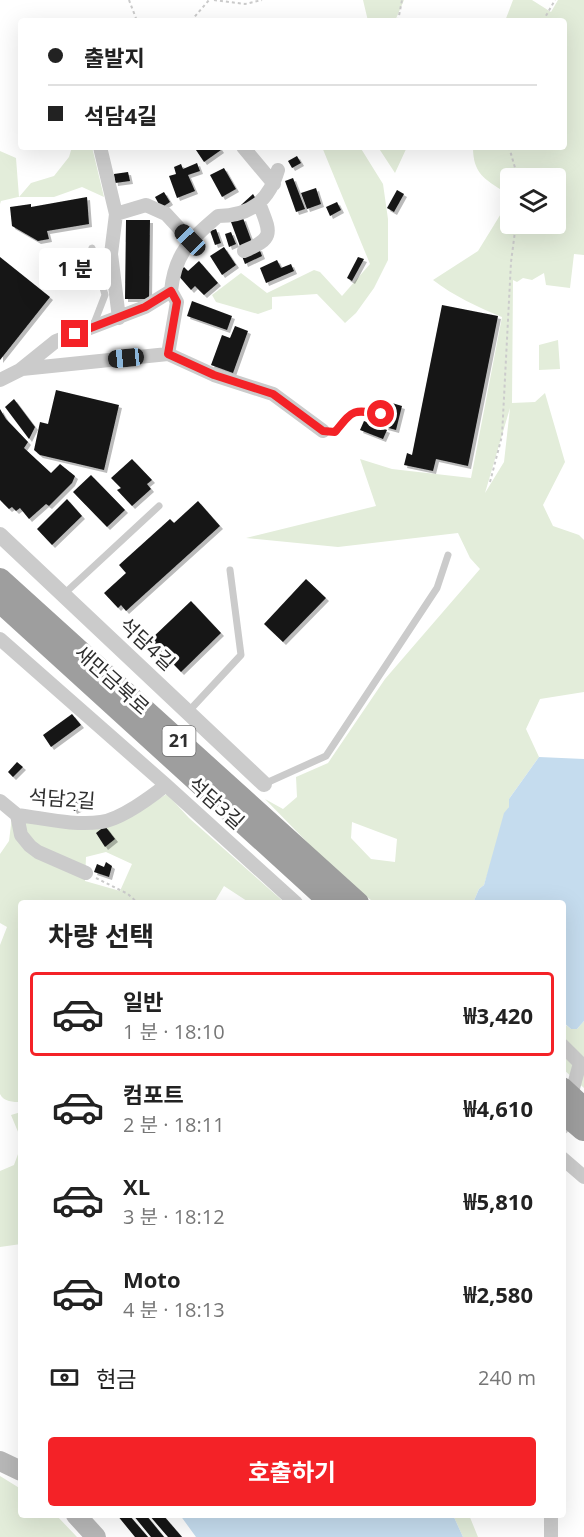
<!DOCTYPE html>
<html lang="ko">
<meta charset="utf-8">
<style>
body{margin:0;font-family:"Open Sans","Noto Sans KR",sans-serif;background:#f2f2f2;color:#222;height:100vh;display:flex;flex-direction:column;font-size:22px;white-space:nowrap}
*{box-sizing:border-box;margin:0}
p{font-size:20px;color:#767676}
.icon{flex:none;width:33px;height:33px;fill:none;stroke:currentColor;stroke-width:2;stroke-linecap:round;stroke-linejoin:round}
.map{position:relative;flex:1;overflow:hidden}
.details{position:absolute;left:18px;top:900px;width:548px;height:618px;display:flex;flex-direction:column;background:#fff;border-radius:6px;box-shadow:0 6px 24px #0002}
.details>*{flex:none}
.guide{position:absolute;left:18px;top:18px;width:549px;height:132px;border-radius:6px;box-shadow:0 6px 24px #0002;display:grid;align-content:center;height:132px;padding:0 30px;background:#fff}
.fabs{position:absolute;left:500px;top:168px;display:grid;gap:12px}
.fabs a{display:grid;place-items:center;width:66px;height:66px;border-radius:6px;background:#fff;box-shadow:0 6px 24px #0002;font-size:30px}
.end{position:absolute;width:27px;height:27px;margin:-14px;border:8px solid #f42227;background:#fff;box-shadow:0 0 0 3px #fff}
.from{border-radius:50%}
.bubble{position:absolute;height:42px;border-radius:6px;background:#fff;box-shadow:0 6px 24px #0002;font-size:20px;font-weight:700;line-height:42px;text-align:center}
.car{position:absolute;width:18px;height:36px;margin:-18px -9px;border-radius:8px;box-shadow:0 0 4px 2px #0007;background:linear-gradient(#222 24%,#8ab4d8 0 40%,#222 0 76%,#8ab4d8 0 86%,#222 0)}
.guide b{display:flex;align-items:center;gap:21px;height:57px;font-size:22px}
.guide b+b{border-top:2px solid #e0e0e0}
.guide i{width:15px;height:15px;background:#222}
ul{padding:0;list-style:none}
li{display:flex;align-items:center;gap:18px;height:84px;margin:0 12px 9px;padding:0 18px;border:3px solid transparent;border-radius:6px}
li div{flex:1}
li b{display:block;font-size:22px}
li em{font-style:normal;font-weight:700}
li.current{border-color:#f42227}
li>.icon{width:54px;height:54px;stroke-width:1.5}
h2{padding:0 30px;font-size:27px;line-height:72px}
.pay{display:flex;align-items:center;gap:15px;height:66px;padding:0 30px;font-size:22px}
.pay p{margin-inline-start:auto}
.cta{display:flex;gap:12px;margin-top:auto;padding:12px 30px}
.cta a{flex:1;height:69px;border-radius:6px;background:#f42227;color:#fff;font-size:24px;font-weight:700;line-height:69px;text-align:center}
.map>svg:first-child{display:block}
.green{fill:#e3edda;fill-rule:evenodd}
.water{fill:#c5dcee}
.building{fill:#151515;filter:url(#shadow)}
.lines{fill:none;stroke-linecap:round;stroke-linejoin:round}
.path{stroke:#cbcbcb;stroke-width:2;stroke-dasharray:3 3;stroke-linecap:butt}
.service{stroke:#cbcbcb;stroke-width:7}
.minor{stroke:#cbcbcb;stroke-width:14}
.tertiary{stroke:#cbcbcb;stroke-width:16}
.secondary{stroke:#b8b8b8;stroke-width:20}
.trunk{stroke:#9e9e9e;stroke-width:22}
.trunk-bridge{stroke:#9e9e9e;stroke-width:22}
.route{stroke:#f42227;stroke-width:8}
.labels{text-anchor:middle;stroke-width:6;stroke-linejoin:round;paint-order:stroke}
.shield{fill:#fff;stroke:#6d6d6d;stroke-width:1.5}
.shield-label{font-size:18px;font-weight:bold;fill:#2e2e2e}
.street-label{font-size:20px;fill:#2e2e2e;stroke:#fff}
</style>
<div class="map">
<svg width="584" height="1537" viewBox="0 0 584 1537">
<defs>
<filter id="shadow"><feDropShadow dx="3" dy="3" stdDeviation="0" flood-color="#0004"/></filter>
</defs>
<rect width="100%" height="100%" fill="#fff"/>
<!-- green -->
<path class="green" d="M 363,0 L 404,0 L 395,21 L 368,21 Z
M 513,0 L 532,0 L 551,12 L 558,0 L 584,0 L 584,255 L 574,254 L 570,288 L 546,285 L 544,273 L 532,280 L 523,278 L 517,282 L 513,280 L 512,403 L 535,402 L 545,393 L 565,462 L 543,505 L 553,526 L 579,535 L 584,540 L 584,692 L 540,699 L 526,729 L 539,757 L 509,799 L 509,807 L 484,885 L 479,889 L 473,903 L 375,903 L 343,879 L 265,799 L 283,809 L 297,797 L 296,777 L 328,763 L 385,679 L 480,569 L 470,558 L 458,533 L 338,547 L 246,538 L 376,506 L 360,459 L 392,469 L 471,478 L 502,317 C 477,307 454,296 433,280 L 478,251 L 510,199 L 510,224 L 555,224 L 555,178 L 510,178 L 510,191 L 505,192 C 484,179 473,173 473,147 L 564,147 L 564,21 L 505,21 ZM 510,408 L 504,462 L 485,493 ZM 352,822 L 397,839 L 395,862 L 371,859 L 351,838 Z
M 72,147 L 92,147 L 104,197 L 82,187 L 54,197 L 18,197 L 1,201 L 0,204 L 0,151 L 16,158 L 19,197 L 31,183 L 54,176 L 69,157 Z
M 322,147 L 360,147 L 383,184 L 388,219 L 388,260 L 374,288 L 356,313 L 345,323 L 317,294 L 272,297 L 272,309 L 258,314 L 216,302 L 212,295 L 241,273 L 267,293 L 314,270 L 320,272 L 342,296 L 370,264 Z
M 378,147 L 407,147 L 395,173 Z
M 558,340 L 560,369 L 539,370 L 539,345 Z
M 167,794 L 189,818 L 285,903 L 250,903 L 224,886 L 214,903 L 21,903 L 21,1102 C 13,1102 4,1102 0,1094 L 0,945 L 7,927 L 0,923 L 0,854 L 9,841 L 12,817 L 117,823 ZM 106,852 L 132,864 L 120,891 L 85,881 L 86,857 Z
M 584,1021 L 584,1088 L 563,1069 L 562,1022 L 571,1029 L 577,1029 Z
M 21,1112 L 21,1139 L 11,1115 Z
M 21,1146 L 21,1244 L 0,1247 L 0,1171 L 14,1165 Z
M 0,1476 L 21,1489 L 21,1515 L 56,1515 L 77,1537 L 0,1537 Z
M 453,1515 L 469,1515 L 478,1537 L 463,1537 Z"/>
<!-- water -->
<path class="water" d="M 539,757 L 584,759 L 584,1021 L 577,1029 L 571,1029 L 563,1022 L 562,903 L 473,903 L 479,889 L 484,885 L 504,813 L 509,807 L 509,799 Z
M 180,1515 L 453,1515 L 463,1537 L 196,1537 Z"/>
<!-- building -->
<path class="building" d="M 194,147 L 219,147 L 221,150 L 204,162 Z
M 297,156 L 301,163 L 292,168 L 288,161 Z
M 197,163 L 200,171 L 188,175 L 195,191 L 177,198 L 169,176 L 176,174 L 174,167 L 181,164 L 183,169 Z
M 224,168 L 236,189 L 222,197 L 210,175 Z
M 128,172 L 130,181 L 115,183 L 114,174 Z
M 293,178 L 305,209 L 296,212 L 285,181 Z
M 316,188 L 321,204 L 307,209 L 301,193 Z
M 397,190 L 404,194 L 394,212 L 387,208 Z
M 164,192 L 170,202 L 161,208 L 155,197 Z
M 253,194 L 256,199 L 245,209 L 241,205 Z
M 87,197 L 89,224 L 47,231 L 49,239 L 38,241 L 12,226 L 10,207 L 31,204 L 31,207 Z
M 337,202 L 341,210 L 330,216 L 326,207 Z
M 243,218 L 253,245 L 241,249 L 231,222 Z
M 126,220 L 150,220 L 149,299 L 125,299 Z
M 216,229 L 221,243 L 215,245 L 210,231 Z
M 231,232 L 236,244 L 229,247 L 225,234 Z
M 224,247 L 236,265 L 222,275 L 210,256 Z
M 259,248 L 262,256 L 245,264 L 242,256 Z
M 0,257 L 50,297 L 0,360 Z
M 358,257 L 364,259 L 352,281 L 347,278 Z
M 277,260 L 281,268 L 291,264 L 294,271 L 266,283 L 260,268 Z
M 199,261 L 218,283 L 204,295 L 195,286 L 191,290 L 177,274 L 184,267 L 188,271 Z
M 192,301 L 232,316 L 227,330 L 187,316 Z
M 442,305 L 498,316 L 468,466 L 436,459 L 433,471 L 404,465 L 407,453 L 412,455 Z
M 235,326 L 248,331 L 233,373 L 211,365 L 222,335 L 230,338 Z
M 56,390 L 119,405 L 104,470 L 40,455 L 34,450 L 40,422 L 48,424 Z
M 14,399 L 35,427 L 29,439 L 5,407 Z
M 392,403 L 402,406 L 396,430 L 385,427 Z
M 0,409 L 6,419 L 28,442 L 24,448 L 51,473 L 60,464 L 75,476 L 72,483 L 49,506 L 46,504 L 29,519 L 20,508 L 16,511 L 12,507 L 9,509 L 0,500 Z
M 364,421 L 387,430 L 383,439 L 360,430 Z
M 132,459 L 152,480 L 147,484 L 151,489 L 132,506 L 117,490 L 121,488 L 111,478 Z
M 91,475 L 125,510 L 107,527 L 73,492 Z
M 67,499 L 82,516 L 52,545 L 37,529 Z
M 198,501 L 220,526 L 126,611 L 121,605 L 118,608 L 104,593 L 126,573 L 119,565 L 170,519 L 174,523 Z
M 306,579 L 326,598 L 283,642 L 264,624 Z
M 191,601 L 221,633 L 181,672 L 150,640 Z
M 72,714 L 81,725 L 51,747 L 43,735 Z
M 17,762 L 23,767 L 13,777 L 8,772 Z
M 84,792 L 89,804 L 74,811 L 69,798 Z
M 105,826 L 115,839 L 105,847 L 96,833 Z
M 106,862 L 112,866 L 109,877 L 94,872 L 97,864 L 104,867 Z
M 117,1515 L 129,1515 L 148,1537 L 135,1537 Z
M 133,1515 L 146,1515 L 164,1537 L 151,1537 Z
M 149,1515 L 163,1515 L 182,1537 L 168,1537 Z"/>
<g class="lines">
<!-- path -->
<path class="path" d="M 129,0 L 137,21
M 214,0 L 245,4 L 262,0
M 191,21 L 209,0
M 398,21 L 402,0
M 543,21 L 555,0
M 509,147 L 518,178
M 490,482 L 502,436 L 511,262 L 516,224
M 96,878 L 128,894 L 138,903"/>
<!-- service -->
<path class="service" d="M 92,248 L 105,295 L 93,326
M 323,431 L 335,432 C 353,410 352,409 381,414
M 64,594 L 159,506
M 188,712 L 241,655 L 230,570
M 264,784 L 326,756 L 437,588 L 448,555"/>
<!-- minor -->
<path class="minor" d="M 100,147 L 116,214 L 111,254 L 119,318
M 243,147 L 274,184
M 116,214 L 146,205 L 166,214 L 190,240
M 244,251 C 276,238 270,232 259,203
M 171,291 L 177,302 L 168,354 L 214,375 L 273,394 L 323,431
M 22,369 L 168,354
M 0,380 L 20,370 L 56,341 L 145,307 L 171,291 C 175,253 190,240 218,216 C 250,216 269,201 278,170
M 0,639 L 166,785 L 296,903
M 0,801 L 17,815 L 21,835 L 30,846 L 38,852 L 86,873
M 17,815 C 43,818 74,826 101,822 C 121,819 151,797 166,785
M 562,1045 L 580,1063
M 562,1128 L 580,1063 L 584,1067
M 562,1158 L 584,1177
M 551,1537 L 551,1515"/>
<!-- tertiary -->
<path class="tertiary" d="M 0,535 L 264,784"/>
<!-- secondary -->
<path class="secondary" d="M 0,1461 L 21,1471
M 76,1515 L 96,1537"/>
<!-- trunk -->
<path class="trunk" d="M 0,579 L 358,903
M 0,602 L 331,903"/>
<!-- trunk-bridge -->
<path class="trunk-bridge" d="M 562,1088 L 584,1108
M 562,1112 L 583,1130"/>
</g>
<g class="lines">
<!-- route -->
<path class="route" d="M 75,334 L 145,307 L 171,291 L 177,302 L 168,354 L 214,375 L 273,394 L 323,431 L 335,432 C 353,410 352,409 381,414"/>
</g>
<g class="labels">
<!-- shield labels -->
<rect class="shield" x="162.5" y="726" width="33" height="30" rx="4.5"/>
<g class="shield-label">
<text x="179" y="747">21</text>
</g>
<!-- street labels -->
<g class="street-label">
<text transform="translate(147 644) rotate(43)" y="7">석담4길</text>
<text transform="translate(112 680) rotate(42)" y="7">새만금북로</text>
<text transform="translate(62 799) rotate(4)" y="7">석담2길</text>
<text transform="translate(216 803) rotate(42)" y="7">석담3길</text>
</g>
</g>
</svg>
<div class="fabs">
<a><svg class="icon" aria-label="layers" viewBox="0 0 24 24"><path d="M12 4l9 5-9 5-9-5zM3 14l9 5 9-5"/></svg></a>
</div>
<i class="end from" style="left:381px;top:414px"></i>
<i class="end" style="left:75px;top:334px"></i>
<div class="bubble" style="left:39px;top:248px;width:72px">1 분</div>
<i class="car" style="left:190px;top:240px;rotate:316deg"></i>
<i class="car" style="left:126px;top:358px;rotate:264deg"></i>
<div class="guide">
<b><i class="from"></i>출발지</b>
<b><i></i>석담4길</b>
</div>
<section class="details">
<h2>차량 선택</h2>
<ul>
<li class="current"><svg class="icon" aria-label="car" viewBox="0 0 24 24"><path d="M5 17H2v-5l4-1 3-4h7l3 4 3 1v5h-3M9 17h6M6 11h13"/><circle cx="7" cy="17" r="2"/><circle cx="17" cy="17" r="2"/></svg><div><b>일반</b><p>1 분 · 18:10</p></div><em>₩3,420</em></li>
<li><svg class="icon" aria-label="car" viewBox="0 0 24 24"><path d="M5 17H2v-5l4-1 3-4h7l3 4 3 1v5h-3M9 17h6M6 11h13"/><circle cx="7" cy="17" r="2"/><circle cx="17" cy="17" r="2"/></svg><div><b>컴포트</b><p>2 분 · 18:11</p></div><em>₩4,610</em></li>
<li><svg class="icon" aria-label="car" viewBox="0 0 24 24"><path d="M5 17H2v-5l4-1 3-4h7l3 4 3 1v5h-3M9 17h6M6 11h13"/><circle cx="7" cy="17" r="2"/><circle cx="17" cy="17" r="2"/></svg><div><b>XL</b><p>3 분 · 18:12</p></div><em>₩5,810</em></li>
<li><svg class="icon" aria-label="car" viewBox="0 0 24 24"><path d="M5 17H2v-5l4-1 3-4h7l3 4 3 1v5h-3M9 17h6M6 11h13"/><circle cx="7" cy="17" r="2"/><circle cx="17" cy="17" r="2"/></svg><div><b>Moto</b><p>4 분 · 18:13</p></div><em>₩2,580</em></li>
</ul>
<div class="pay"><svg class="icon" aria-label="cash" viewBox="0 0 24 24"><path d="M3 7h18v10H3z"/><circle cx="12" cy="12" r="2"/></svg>현금<p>240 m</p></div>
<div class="cta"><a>호출하기</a></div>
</section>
</div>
